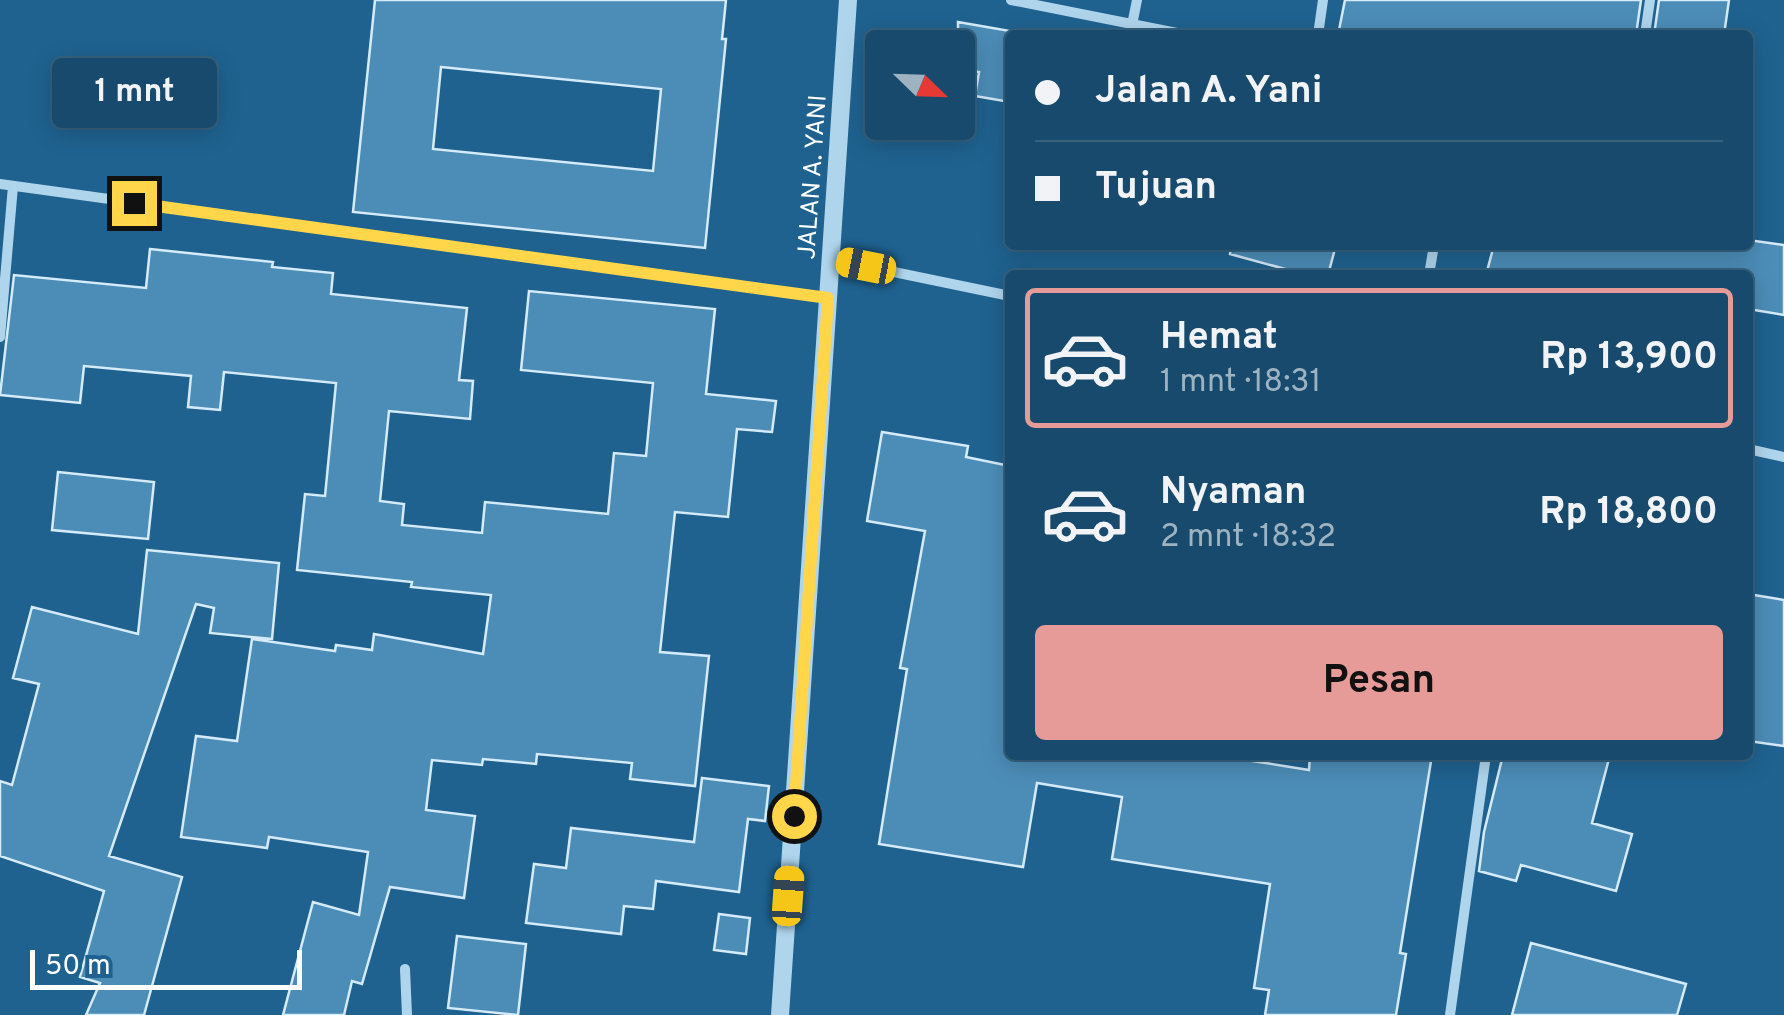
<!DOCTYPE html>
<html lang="id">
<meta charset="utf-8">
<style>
body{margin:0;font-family:Overpass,sans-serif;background:#205172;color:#f1f3f6;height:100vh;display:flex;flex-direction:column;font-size:38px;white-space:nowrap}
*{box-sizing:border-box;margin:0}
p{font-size:32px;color:#9eb3c2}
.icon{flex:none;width:55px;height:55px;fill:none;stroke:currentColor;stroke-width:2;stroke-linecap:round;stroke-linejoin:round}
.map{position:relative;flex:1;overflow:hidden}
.drawer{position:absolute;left:1005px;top:270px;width:748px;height:490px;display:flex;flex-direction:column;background:#174a6c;border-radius:10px;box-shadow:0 5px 25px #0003,0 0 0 2px #36627f}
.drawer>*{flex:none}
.banner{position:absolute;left:1005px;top:30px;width:748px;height:220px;border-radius:10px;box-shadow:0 5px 25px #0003,0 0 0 2px #36627f;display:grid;align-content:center;height:220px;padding:0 30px;background:#174a6c}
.needle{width:65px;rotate:113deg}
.fabs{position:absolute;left:865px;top:30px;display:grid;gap:20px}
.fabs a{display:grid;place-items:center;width:110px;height:110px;border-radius:10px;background:#174a6c;box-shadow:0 5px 25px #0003,0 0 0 2px #36627f;font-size:50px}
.scale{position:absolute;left:30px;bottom:25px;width:272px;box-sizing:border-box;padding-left:10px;border:5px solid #fff;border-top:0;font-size:28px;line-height:35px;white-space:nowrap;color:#fff;-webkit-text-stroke:8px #1f6290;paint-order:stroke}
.end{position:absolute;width:45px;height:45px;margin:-22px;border:12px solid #ffd54a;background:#111;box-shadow:0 0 0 5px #111}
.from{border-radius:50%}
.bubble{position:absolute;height:70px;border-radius:10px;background:#174a6c;box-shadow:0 5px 25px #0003,0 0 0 2px #36627f;font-size:32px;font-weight:700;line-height:70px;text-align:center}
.car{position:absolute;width:30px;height:60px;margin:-30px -15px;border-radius:12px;box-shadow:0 0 8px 2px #0007;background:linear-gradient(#f5c518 24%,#345 0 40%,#f5c518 0 76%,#345 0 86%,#f5c518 0)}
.banner b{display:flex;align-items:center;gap:35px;height:95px;font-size:38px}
.banner b+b{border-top:2px solid #36627f}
.banner i{width:25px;height:25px;background:#f1f3f6}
ul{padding:18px 0 0;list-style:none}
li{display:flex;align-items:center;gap:30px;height:140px;margin:0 20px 15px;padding:0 10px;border:5px solid transparent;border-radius:10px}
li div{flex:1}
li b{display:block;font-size:38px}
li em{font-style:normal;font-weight:700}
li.on{border-color:#e69b98}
li>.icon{width:90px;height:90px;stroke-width:1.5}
.button{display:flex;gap:20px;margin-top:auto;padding:20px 30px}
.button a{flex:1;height:115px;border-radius:10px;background:#e69b98;color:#111;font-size:40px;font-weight:700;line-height:115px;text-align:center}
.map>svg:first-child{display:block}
.building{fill:#4c8db8;stroke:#d5ebf9;stroke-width:2.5;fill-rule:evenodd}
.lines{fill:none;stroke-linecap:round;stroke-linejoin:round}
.minor{stroke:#afd5ed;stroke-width:10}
.tertiary{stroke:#afd5ed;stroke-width:18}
.route{stroke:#ffd54a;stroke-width:12}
.labels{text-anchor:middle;stroke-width:9;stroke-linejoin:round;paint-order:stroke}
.street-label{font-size:25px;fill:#fff;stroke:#1f6290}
</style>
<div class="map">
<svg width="1784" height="1015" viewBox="0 0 1784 1015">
<rect width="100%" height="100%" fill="#1f6290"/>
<!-- building -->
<path class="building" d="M 375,0 L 726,0 L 722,39 L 726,39 L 705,248 L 353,212 ZM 441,67 L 661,89 L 653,171 L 433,149 Z
M 1345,0 L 1641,0 L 1636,35 L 1338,35 Z
M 1659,0 L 1729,0 L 1724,35 L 1654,35 Z
M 958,22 L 1010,31 L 1010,102 L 975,96 L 979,72 L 958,69 Z
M 1748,240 L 1784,245 L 1784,315 L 1748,309 L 1748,275 L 1486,275 L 1494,245 L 1748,245 Z
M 1231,245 L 1336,245 L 1328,275 L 1307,275 L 1230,254 Z
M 150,249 L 273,262 L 272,267 L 333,273 L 331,294 L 467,308 L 459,380 L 473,381 L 470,419 L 389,411 L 380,501 L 404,504 L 402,525 L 482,533 L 485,502 L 608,514 L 614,453 L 646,456 L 653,383 L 521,370 L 529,291 L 715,309 L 706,394 L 776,401 L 772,432 L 737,429 L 728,517 L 675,512 L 660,652 L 709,656 L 695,786 L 630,779 L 632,763 L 537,754 L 536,764 L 483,759 L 482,765 L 432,760 L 426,810 L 475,816 L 464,898 L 390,887 L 362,984 L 352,981 L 344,1015 L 283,1015 L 313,902 L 359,915 L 368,852 L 269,837 L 267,848 L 181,837 L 196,736 L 237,741 L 252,639 L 335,651 L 336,645 L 372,650 L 374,634 L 483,654 L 491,595 L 411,587 L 412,582 L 297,570 L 305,494 L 325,496 L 336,383 L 224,372 L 220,410 L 188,407 L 191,376 L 84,366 L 80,403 L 0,395 L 14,275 L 146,288 Z
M 882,432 L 968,446 L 966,457 L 1010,466 L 1010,755 L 1215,755 L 1309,770 L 1310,755 L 1432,755 L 1400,953 L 1406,954 L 1396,1015 L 1265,1015 L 1269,990 L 1254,988 L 1270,884 L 1112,859 L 1122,797 L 1037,783 L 1023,867 L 879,844 L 907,669 L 900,668 L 925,531 L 867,521 Z
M 58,472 L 154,482 L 148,539 L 52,530 Z
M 147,550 L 279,563 L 272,639 L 210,633 L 214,608 L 196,604 L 109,856 L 182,877 L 144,1015 L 86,1015 L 100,983 L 80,977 L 104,891 L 0,856 L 0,781 L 12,785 L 39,684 L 13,678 L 32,607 L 138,634 Z
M 1748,594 L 1784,600 L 1784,746 L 1748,741 Z
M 1503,755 L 1610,755 L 1592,823 L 1632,834 L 1616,891 L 1521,865 L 1516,881 L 1479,871 L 1484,832 Z
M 702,778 L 769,786 L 765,821 L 748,819 L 739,892 L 656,881 L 653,909 L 624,906 L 621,934 L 526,923 L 534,864 L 566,868 L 571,828 L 694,842 Z
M 719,914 L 750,918 L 746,954 L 714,950 Z
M 457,936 L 526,944 L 518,1015 L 448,1008 Z
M 1531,943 L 1686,984 L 1677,1015 L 1512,1015 Z"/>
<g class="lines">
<!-- minor -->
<path class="minor" d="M 1011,0 L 1187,35
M 1132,25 L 1137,0
M 1318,35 L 1323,0
M 1645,35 L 1650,0
M 0,184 L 828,298
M 831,259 L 1010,296
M 1429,275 L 1434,245
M 0,337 L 13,186
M 1748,449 L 1784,457
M 405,969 L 407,1015
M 1450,1015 L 1486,755"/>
<!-- tertiary -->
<path class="tertiary" d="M 780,1015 L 848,0"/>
</g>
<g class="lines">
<!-- route -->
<path class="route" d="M 134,203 L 828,298 L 794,816"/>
</g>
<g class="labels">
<!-- street labels -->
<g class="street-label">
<text transform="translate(811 177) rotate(-86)" y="9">JALAN A. YANI</text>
</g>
</g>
</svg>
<div class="fabs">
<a><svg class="needle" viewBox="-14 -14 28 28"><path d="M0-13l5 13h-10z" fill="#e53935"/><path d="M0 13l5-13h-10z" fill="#9eb3c2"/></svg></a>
</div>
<div class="scale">50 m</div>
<i class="end from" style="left:794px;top:816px"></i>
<i class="end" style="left:134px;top:203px"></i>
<div class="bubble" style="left:52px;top:58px;width:165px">1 mnt</div>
<i class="car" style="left:866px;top:266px;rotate:281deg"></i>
<i class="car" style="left:788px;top:896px;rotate:4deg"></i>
<div class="banner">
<b><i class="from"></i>Jalan A. Yani</b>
<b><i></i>Tujuan</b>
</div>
<section class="drawer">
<ul>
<li class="on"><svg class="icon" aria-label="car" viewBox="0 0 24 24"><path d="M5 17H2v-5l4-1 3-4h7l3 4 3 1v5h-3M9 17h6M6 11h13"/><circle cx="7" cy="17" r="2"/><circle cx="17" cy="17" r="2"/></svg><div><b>Hemat</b><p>1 mnt · 18:31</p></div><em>Rp 13,900</em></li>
<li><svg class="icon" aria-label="car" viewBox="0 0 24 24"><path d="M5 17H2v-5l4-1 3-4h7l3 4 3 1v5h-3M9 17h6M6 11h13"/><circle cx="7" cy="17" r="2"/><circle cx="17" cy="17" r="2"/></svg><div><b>Nyaman</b><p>2 mnt · 18:32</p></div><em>Rp 18,800</em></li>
</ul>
<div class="button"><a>Pesan</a></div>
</section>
</div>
